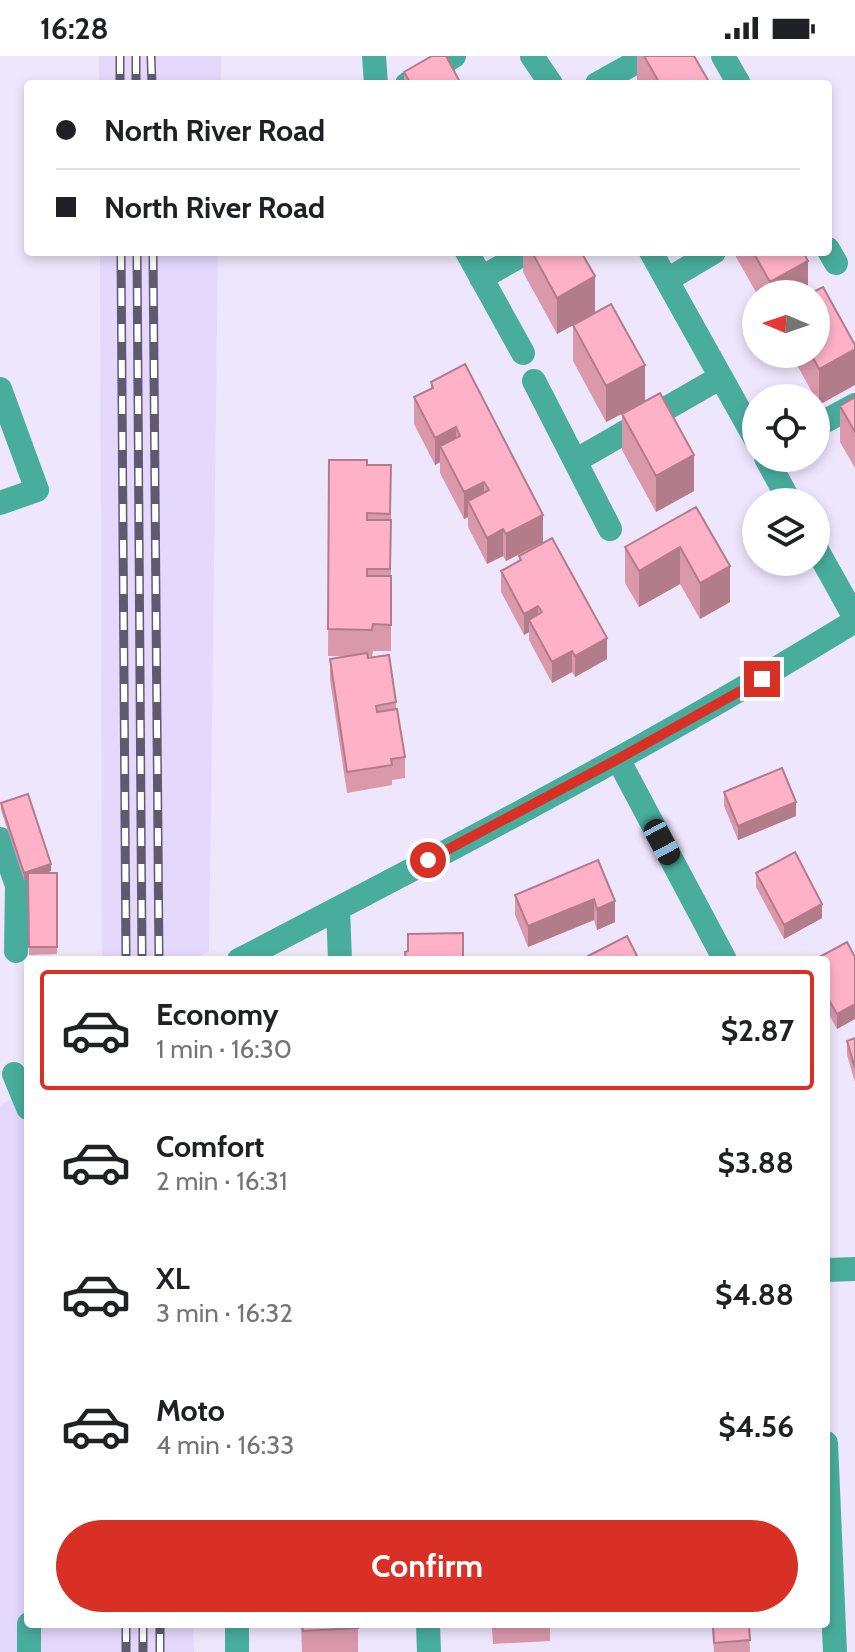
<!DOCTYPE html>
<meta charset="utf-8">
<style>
body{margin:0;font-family:Cabin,sans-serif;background:#f2f2f2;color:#202124;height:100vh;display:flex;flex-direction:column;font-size:30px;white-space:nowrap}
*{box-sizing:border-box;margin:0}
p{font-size:26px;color:#757577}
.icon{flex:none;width:44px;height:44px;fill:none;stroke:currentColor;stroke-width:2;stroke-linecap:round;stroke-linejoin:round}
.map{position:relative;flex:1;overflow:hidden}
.sheet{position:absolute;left:24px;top:900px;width:806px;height:672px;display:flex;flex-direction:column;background:#fff;border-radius:8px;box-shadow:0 4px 12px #0003}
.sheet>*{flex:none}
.hud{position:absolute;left:24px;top:24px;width:808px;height:176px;border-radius:8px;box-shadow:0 4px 12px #0003;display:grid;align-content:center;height:176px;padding:0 32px;background:#fff}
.needle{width:52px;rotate:272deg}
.buttons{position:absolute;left:742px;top:224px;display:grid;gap:16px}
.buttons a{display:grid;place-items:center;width:88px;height:88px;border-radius:50%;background:#fff;box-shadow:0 4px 12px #0003;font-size:40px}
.end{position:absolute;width:36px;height:36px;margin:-18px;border:10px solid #d93025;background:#fff;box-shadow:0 0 0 4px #fff}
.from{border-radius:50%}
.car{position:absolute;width:24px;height:48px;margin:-24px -12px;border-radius:10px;box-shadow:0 0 6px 2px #0007;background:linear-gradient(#222 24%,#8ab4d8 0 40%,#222 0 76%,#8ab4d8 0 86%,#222 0)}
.hud b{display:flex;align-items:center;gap:28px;height:76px;font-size:30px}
.hud b+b{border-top:2px solid #e0e0e0}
.hud i{width:20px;height:20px;background:#202124}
ul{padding:14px 0 0;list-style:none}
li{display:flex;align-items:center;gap:24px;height:120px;margin:0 16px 12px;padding:0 16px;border:4px solid transparent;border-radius:8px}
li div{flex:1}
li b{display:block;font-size:30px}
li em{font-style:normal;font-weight:800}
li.active{border-color:#d93025}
li>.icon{width:72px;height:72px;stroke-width:1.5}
.cta{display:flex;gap:16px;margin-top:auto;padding:16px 32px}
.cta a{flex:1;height:92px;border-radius:48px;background:#d93025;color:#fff;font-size:32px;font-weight:800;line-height:92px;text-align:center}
.status{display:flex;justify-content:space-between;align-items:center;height:56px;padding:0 40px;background:#fff;direction:ltr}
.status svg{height:22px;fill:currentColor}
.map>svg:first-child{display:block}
.built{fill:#e4d8fd}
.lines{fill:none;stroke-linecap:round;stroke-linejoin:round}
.minor{stroke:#48ad9d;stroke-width:24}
.rail-casing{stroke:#61596e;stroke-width:9}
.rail{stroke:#fff;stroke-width:6;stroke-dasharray:18;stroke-linecap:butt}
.wall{fill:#da98ab}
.shaded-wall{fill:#b27c8b}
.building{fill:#feb1c7;stroke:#b27c8b;stroke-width:2}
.route{stroke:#d93025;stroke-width:10}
</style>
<div class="status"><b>16:28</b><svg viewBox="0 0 49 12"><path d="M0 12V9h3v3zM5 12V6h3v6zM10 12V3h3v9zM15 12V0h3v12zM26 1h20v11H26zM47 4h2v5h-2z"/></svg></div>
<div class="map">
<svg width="855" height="1596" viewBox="0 0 855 1596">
<rect width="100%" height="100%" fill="#eee6fd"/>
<!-- built -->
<path class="built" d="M 99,0 L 221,0 L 221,28 L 99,28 Z
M 100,196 L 218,196 L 209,895 L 192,904 L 102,904 Z
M 28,1035 L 28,1568 L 193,1568 L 194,1596 L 0,1596 L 0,1049 Z"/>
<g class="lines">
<!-- minor -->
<path class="minor" d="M 374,0 L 376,28
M 532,0 L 551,28
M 723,0 L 739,28
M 407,28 L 454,0
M 597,28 L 647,0
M 828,193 L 836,207
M 467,196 L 523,297
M 651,196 L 756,384
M 481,222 L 527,196
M 667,224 L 714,196
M 534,325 L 610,473
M 0,333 L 37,434 L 0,447
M 816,370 L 855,349
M 766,402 L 790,446
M 575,405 L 721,321
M 816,492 L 855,562
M 618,703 L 725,904
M 0,783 L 17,829 L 16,895
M 338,853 L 340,904
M 239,904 C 447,796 655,688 855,565
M 14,1018 L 28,1052
M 826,1214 L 855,1213
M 826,1387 L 835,1596
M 237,1568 L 237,1596
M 428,1568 L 429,1596
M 29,1596 L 29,1568"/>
<defs>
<path id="rail" d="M 120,0 L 120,28
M 136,0 L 136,28
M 151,0 L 152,28
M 121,196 L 126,904
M 137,196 L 142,904
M 153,196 L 159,904
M 126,1568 L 126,1596
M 143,1568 L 143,1596
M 160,1596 L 160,1568"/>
</defs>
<!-- rail casing -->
<use href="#rail" class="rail-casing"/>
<!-- rail -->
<use href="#rail" class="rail"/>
</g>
<!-- wall -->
<path class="wall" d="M 637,0 L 694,0 L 709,28 L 640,28 L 637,24 Z
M 404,16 L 461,28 L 404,28 Z
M 523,196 L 581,196 L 595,256 L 694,435 L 656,456 L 622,394 L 622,358 L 606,366 L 573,305 L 573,269 L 557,278 L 523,216 Z
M 736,196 L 803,196 L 808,238 L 757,238 L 736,201 Z
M 823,231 L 819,349 L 791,298 L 816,298 Z
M 431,326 L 543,486 L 506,505 L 503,500 L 487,508 L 468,471 L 468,461 L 464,463 L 440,417 L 440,406 L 435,409 L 414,368 L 414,341 L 431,333 Z
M 855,341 L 855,412 L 840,386 L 840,350 Z
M 329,404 L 367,409 L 391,409 L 391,595 L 373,595 L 372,601 L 368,600 L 396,646 L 396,653 L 405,701 L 405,722 L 392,724 L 392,729 L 347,737 L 330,624 L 330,603 L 346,600 L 328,600 Z
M 696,451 L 730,546 L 700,563 L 680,528 L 639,551 L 625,527 L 625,491 Z
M 519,500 L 607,603 L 575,621 L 572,616 L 552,627 L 529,584 L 529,576 L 524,579 L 501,536 L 501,515 L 519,506 Z
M 724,736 L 796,760 L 738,784 L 724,750 Z
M 1,747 L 51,815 L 45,817 L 57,817 L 57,898 L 29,899 L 28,823 L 24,824 L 1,754 Z
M 598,804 L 615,866 L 597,874 L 594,864 L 528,891 L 515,859 L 515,839 Z
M 756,817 L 822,862 L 784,883 L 756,831 Z
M 855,901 L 855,963 L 837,973 L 826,953 L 826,904 Z
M 855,982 L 855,1026 L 847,999 L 847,985 Z
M 301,1568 L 358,1568 L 358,1596 L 302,1596 Z
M 490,1568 L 550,1568 L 550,1585 L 493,1588 L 492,1572 L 490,1572 Z
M 712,1568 L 749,1568 L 750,1596 L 714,1596 Z"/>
<!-- shaded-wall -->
<path class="shaded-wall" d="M 808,205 L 808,238 L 770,238 L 770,226 Z
M 595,220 L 595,257 L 557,278 L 557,242 Z
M 855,293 L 855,329 L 819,349 L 819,313 Z
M 645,309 L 645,345 L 606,366 L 606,330 Z
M 456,371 L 456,398 L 440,390 L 440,406 L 435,409 L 435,382 Z
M 694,399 L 694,435 L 656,456 L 656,420 Z
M 484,426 L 484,452 L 468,445 L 468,461 L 464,463 L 464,436 Z
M 543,459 L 543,486 L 506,505 L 506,478 Z
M 503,473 L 503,500 L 487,508 L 487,482 Z
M 680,491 L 680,528 L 639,551 L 639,515 Z
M 730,510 L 730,546 L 700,563 L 700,527 Z
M 538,550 L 538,571 L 529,564 L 529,576 L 524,579 L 524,558 Z
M 607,582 L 607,603 L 575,621 L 575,600 Z
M 572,595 L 572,616 L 552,627 L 552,606 Z
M 796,746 L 796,760 L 738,784 L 738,770 Z
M 51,808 L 51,815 L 24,824 L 24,817 Z
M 594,843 L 594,864 L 528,891 L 528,870 Z
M 615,845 L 615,866 L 597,874 L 597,853 Z
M 822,848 L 822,862 L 784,883 L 784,869 Z
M 855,948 L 855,963 L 837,973 L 837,958 Z"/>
<!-- building -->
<path class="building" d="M 432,0 L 446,0 L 461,28 L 411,28 L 404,16 Z
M 644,0 L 694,0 L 709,26 L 706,28 L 660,28 Z
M 532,196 L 581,196 L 595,220 L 557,242 Z
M 753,196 L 803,196 L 808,205 L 770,226 Z
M 823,231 L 855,289 L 855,293 L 819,313 L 811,298 L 816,298 L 816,238 L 809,238 Z
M 611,248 L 645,309 L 606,330 L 573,269 Z
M 465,308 L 543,459 L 506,478 L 503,473 L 487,482 L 468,445 L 489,434 L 484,426 L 464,436 L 440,390 L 460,380 L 456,371 L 435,382 L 414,341 L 433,332 L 431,326 Z
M 660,337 L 694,399 L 656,420 L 622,358 Z
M 855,341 L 855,376 L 840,350 Z
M 329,404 L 367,404 L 367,409 L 391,409 L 390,458 L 367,457 L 367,464 L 391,464 L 390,513 L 367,513 L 367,520 L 391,520 L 391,569 L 373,568 L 372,574 L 328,573 Z
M 696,451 L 730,510 L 700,527 L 680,491 L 639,515 L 625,491 Z
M 552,482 L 607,582 L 575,600 L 572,595 L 552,606 L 529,564 L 542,556 L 538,550 L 524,558 L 501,515 L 521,504 L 519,500 Z
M 367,597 L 368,602 L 389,599 L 396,646 L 376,650 L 377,656 L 397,653 L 405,701 L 391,703 L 392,709 L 347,716 L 330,603 Z
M 782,712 L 796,746 L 738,770 L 724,736 Z
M 28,738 L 51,808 L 24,817 L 1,747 Z
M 795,796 L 822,848 L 784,869 L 756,817 Z
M 598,804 L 615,845 L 597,853 L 594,843 L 528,870 L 515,839 Z
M 28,817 L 57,817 L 57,891 L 29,891 Z
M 463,877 L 463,904 L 406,904 L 405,896 L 408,895 L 408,878 Z
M 627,880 L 639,904 L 590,904 L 588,900 Z
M 847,886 L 855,901 L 855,948 L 837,958 L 826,939 L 826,904 L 814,904 Z
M 855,982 L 855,1012 L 847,985 Z
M 302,1568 L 358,1568 L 358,1572 L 303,1575 Z
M 713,1568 L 749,1568 L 750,1584 L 714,1587 Z"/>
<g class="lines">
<!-- route -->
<path class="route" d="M 428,804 L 618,703 L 762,623"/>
</g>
</svg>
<div class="buttons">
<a><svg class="needle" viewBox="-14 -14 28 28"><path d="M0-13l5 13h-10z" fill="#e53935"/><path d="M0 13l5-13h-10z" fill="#757577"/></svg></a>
<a><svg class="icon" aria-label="locate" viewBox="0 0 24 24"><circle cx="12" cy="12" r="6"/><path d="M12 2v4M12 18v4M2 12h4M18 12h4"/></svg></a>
<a><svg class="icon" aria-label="layers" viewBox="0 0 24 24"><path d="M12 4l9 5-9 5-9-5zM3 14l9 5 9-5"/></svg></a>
</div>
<i class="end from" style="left:428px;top:804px"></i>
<i class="end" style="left:762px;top:623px"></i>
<i class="car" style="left:662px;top:786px;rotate:152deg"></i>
<div class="hud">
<b><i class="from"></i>North River Road</b>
<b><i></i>North River Road</b>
</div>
<section class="sheet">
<ul>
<li class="active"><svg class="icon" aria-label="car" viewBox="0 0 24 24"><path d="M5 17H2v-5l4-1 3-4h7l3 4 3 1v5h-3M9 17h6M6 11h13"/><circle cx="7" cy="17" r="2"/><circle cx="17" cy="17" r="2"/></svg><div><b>Economy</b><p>1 min · 16:30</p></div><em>$2.87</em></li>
<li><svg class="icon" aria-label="car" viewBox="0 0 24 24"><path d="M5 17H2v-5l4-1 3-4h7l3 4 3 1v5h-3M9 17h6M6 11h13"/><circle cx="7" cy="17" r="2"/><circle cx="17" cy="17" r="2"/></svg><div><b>Comfort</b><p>2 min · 16:31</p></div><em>$3.88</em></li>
<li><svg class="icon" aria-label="car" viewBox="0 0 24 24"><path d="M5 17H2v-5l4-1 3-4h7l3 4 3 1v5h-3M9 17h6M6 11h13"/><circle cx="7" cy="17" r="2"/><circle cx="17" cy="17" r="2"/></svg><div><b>XL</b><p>3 min · 16:32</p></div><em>$4.88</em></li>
<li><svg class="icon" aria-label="car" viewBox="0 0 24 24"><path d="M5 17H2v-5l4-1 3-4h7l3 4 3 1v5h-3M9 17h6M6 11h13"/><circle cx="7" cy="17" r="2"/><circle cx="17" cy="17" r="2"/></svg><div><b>Moto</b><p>4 min · 16:33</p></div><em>$4.56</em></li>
</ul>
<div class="cta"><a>Confirm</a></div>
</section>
</div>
